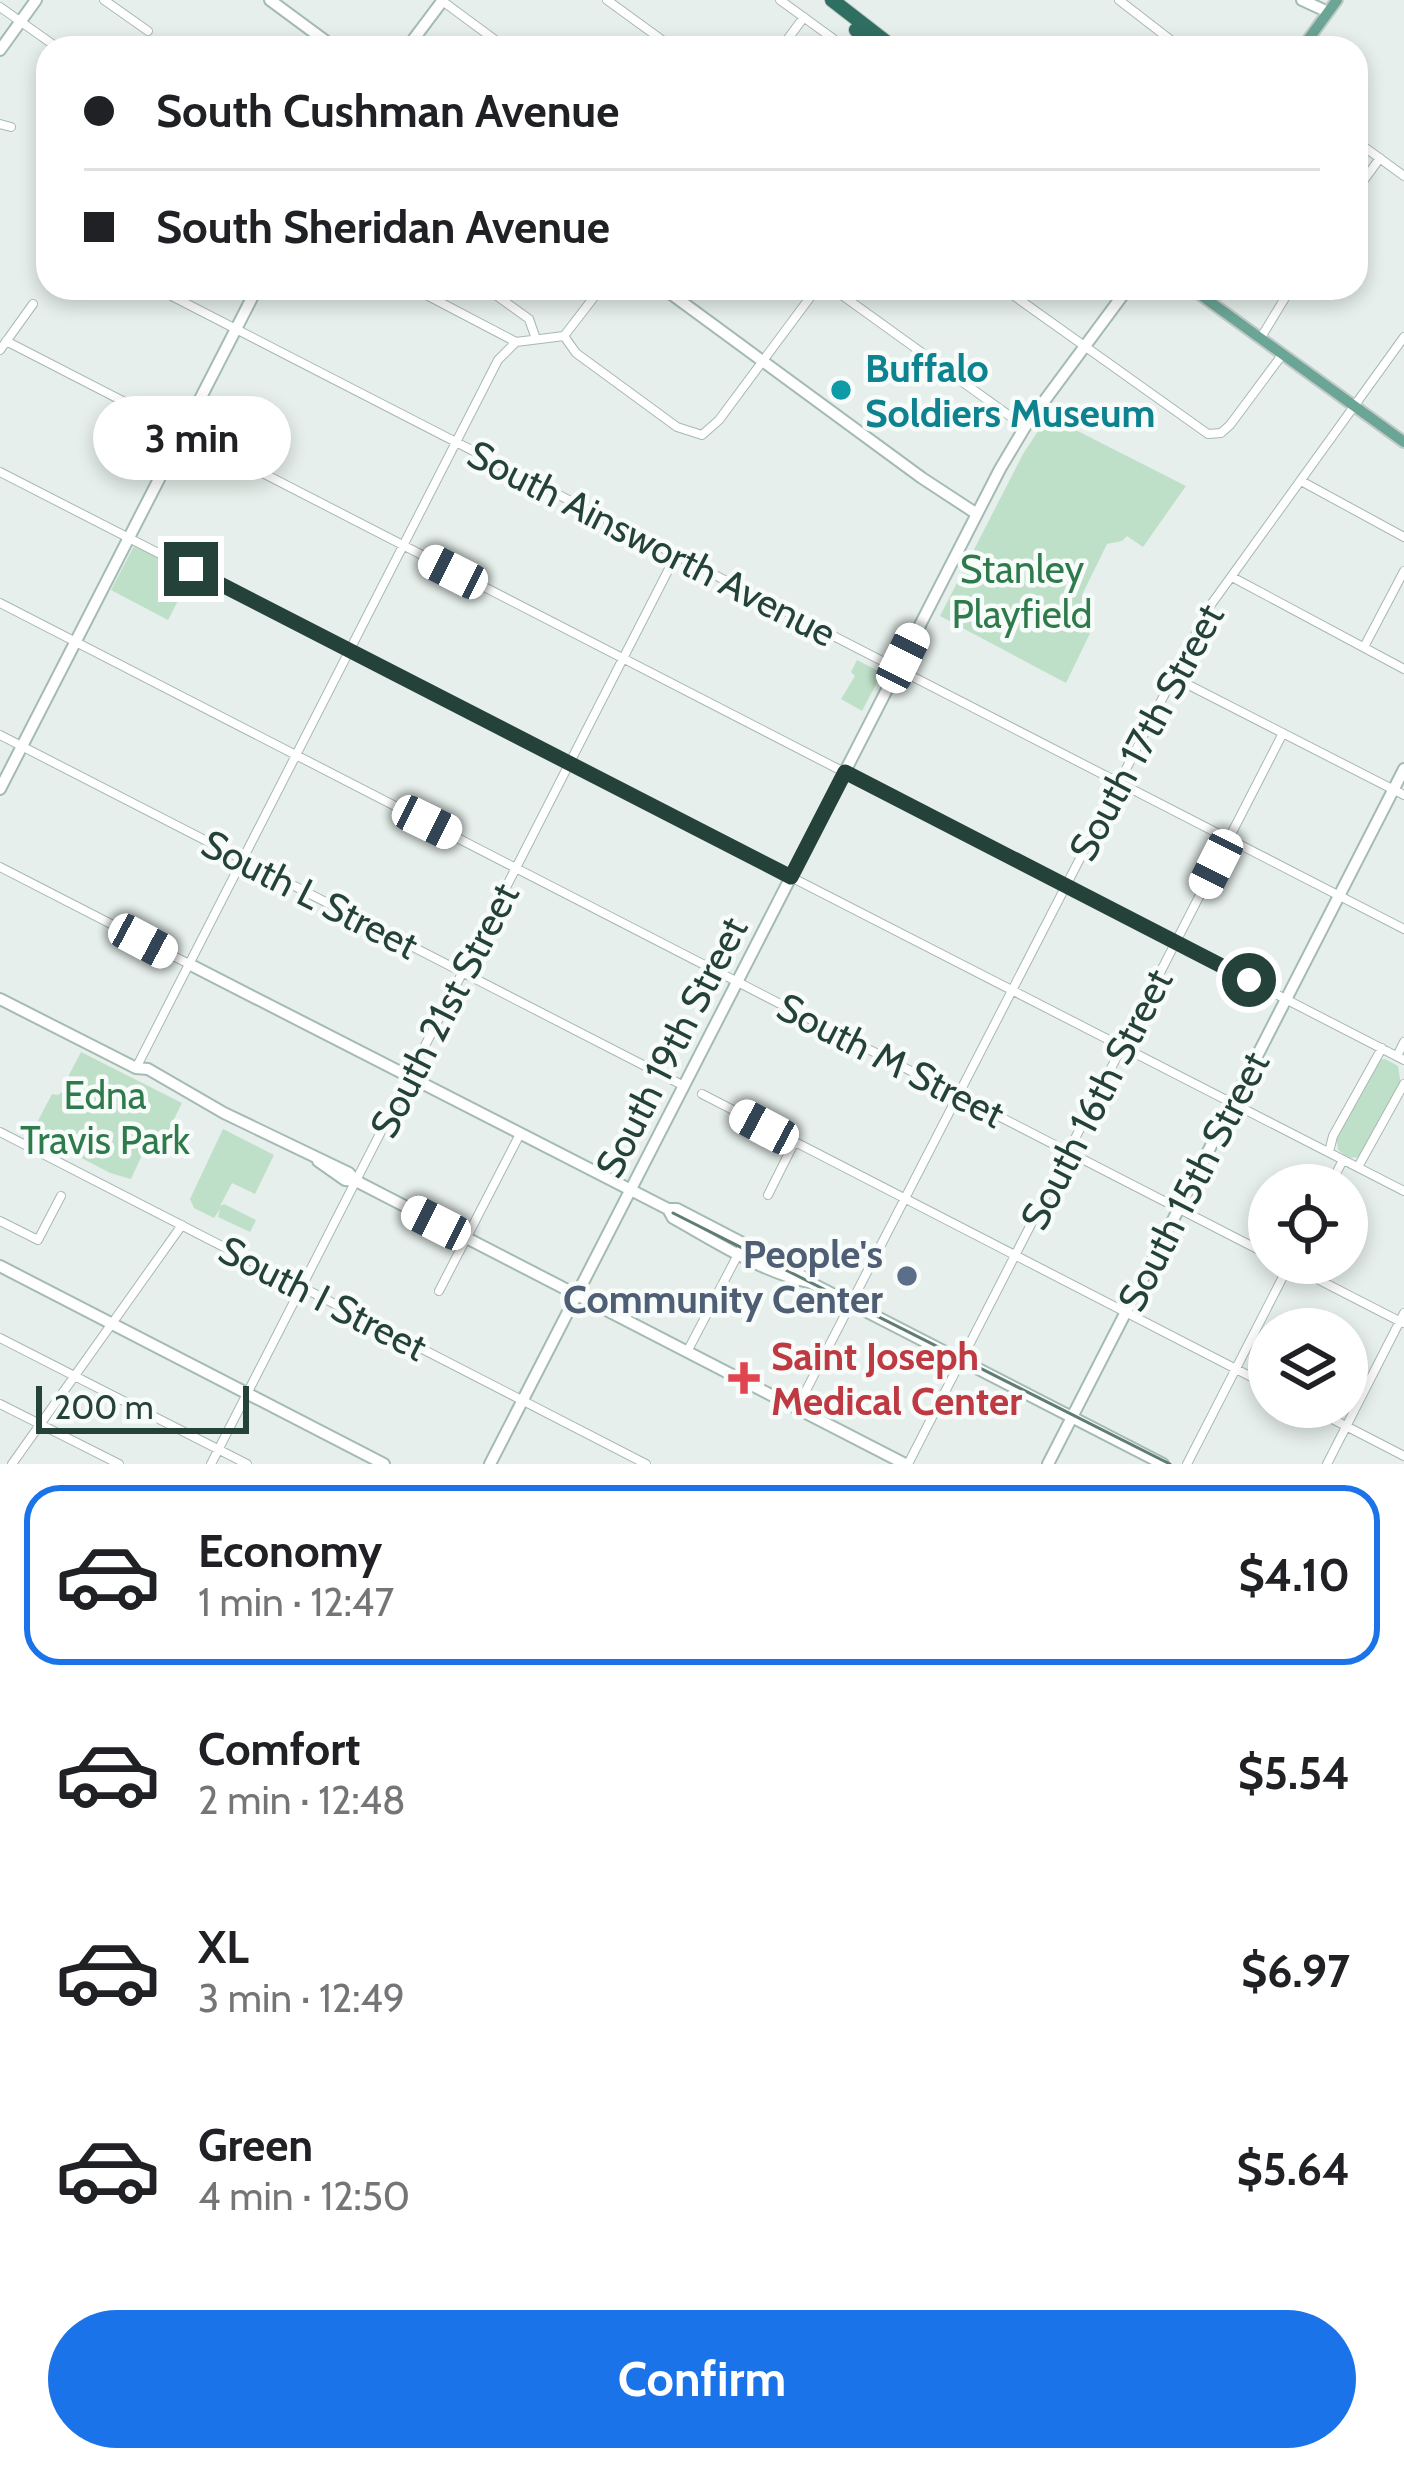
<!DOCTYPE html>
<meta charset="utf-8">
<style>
body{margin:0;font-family:Cabin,sans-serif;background:#f2f2f2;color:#202124;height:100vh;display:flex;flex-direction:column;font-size:45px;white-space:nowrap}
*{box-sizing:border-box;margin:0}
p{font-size:39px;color:#757577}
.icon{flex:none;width:66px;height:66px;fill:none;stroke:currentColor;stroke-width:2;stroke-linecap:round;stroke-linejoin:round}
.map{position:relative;height:1464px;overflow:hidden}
.drawer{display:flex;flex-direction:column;background:#fff;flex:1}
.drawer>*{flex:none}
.top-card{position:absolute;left:36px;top:36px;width:1332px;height:264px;border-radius:36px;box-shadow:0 6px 18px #0003;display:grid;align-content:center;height:264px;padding:0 48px;background:#fff}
.controls{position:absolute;left:1248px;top:1164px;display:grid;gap:24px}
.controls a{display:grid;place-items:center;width:120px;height:120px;border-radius:50%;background:#fff;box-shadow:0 6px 18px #0003;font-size:60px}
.scale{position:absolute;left:36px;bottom:30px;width:213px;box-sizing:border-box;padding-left:12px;border:6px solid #24423a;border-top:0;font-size:33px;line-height:42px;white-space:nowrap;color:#24423a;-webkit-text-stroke:9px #f7fbf9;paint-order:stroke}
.end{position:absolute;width:54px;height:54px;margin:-27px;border:15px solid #24423a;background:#fff;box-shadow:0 0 0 6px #fff}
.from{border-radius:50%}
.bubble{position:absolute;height:84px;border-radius:42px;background:#fff;box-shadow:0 6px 18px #0003;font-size:39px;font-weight:700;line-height:84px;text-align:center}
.car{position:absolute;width:36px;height:72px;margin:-36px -18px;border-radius:15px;box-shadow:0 0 9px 3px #0007;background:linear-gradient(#fff 24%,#345 0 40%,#fff 0 76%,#345 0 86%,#fff 0)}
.top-card b{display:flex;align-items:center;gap:42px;height:114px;font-size:45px}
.top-card b+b{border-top:3px solid #e0e0e0}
.top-card i{width:30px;height:30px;background:#202124}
ul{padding:21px 0 0;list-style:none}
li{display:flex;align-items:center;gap:36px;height:180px;margin:0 24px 18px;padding:0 24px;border:6px solid transparent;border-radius:36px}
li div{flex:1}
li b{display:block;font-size:45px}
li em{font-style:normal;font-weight:700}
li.selected{border-color:#1a73e8}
li>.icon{width:108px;height:108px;stroke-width:1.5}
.cta{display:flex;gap:24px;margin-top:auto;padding:24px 48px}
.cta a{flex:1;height:138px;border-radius:72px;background:#1a73e8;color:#fff;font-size:48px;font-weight:700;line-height:138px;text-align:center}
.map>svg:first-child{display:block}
.green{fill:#bfe0c8}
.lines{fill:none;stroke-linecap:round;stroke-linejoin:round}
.street-casing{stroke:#a8b8b2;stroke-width:10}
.secondary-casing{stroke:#a4bbb3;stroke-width:14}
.primary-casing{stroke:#c2cac8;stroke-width:14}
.highway-casing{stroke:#c2cac8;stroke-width:16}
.street{stroke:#fff;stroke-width:8}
.secondary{stroke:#fff;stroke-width:10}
.primary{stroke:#6aa596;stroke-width:10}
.highway{stroke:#2f6f62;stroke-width:14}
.tram{stroke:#5f7d75;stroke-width:3}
.route{stroke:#24423a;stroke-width:15}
.culture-dot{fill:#0f9aa8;stroke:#f7fbf9;stroke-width:4.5}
.service-dot{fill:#5c6f8a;stroke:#f7fbf9;stroke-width:4.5}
.health-dot{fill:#e0444e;stroke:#f7fbf9;stroke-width:4.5}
.labels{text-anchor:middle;stroke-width:9;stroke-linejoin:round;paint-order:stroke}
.culture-label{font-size:39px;font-weight:bold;fill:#0d838f;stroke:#f7fbf9;text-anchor:start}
.street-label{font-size:39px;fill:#24423a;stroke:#f7fbf9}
.park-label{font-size:39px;fill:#2d7a4b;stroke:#f7fbf9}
.service-label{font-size:39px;font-weight:bold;fill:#4e5e75;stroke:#f7fbf9;text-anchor:end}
.health-label{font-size:39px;font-weight:bold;fill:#be3a42;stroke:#f7fbf9;text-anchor:start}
</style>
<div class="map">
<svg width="1404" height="1464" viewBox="0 0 1404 1464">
<rect width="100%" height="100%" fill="#e6efeb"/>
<!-- green -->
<path class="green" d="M 1048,416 L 1186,486 L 1143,547 L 1127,536 L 1122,541 L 1107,544 L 1082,595 L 1083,606 L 1092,615 L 1093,627 L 1066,683 L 940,616 L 1023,454 Z
M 135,544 L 192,574 L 168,620 L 111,590 Z
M 857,660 L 882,673 L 862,711 L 841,699 L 855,676 L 851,672 Z
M 81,1052 L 182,1103 L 160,1147 L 148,1142 L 131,1179 L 110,1173 L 32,1132 L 52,1094 L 58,1095 L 69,1087 L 69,1075 Z
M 1385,1059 L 1398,1066 L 1401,1085 L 1360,1157 L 1348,1158 L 1338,1150 L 1336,1135 L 1379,1060 Z
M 223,1129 L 274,1155 L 255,1194 L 232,1183 L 220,1206 L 224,1204 L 256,1220 L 250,1232 L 218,1217 L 220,1209 L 214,1218 L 194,1208 L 190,1199 Z"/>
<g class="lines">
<defs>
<path id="street" d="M 104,0 L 148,31
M 441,0 L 506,48
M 607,0 L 673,48
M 780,0 L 846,48
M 1119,0 L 1181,48
M 0,7 L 58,48
M 781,48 L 804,17
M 0,124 L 11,127
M 1356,141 L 1404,176
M 1356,191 L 1380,158
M 156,288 L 1404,929
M 413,288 L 516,342
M 486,288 L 529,319 L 536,339
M 832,288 L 1025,427
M 1003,288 L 1208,434 L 1221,433 L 1230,425 L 1282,355
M 564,336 L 576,353 L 677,427 L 702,435 L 719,420 L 817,288
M 564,336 L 601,288
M 1260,339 L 1291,288
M 6,341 L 1404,1060
M 0,350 L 33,304
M 0,472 L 1404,1191
M 1301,481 L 1404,537
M 1232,577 L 1404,669
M 0,603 L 1269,1255
M 1364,647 L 1404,571
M 1173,677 L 1404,795
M 0,735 L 684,1086
M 0,867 L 189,964
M 1397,1056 L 1404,1042
M 136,1068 L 498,360 L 516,342 L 564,336
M 702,1094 L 1269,1386
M 0,1132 L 646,1464
M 1329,1152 L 1333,1136 L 1382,1048
M 1358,1167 L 1404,1084
M 1330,1185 L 1343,1160
M 768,1195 L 794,1143
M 0,1221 L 38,1240 L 61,1196
M 1288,1264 L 1403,1323
M 439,1291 L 520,1134
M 0,1338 L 247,1464
M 688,1350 L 744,1243
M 0,1404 L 119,1464
M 1309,1407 L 1404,1456
M 797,1408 L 1210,606 L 1404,337
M 12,1464 L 182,1225
M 211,1464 L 676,555
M 908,1464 L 1283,733
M 1187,1464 L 1290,1263
M 1327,1464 L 1404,1313"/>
<path id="secondary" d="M 270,0 L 335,48
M 1302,0 L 1328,12
M 407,48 L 443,0
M 0,50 L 36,0
M 663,288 L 922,478 L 977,514
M 0,789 L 257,288
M 189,964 L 668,1209 L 677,1209 L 791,1268 L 811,1283 L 1163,1464
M 0,999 L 136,1068 L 148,1069 L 224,1113 L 349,1173 L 356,1181
M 318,1161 L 345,1180 L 356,1181 L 905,1464
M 668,1209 L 673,1218 C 716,1242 760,1271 808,1282
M 0,1266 L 384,1464
M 490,1464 L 1000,469 L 1025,427 L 1128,288
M 1048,1464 L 1404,769"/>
<path id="primary" d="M 1302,48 L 1337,0
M 1191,288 L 1404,442"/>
<path id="highway" d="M 832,0 L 894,48
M 856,30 L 878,48"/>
</defs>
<!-- street casing -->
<use href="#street" class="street-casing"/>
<!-- secondary casing -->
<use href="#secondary" class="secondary-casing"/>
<!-- primary casing -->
<use href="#primary" class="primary-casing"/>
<!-- highway casing -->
<use href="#highway" class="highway-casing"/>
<!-- street -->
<use href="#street" class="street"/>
<!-- secondary -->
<use href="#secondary" class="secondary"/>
<!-- primary -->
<use href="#primary" class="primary"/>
<!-- highway -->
<use href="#highway" class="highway"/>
<!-- tram -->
<path class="tram" d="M 673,1213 L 1170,1464"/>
</g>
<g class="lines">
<!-- route -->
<path class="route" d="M 191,569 L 791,877 L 845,772 L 1249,980"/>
</g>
<!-- markers -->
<circle class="culture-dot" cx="841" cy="390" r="12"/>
<circle class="service-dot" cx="907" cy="1276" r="12"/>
<path class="health-dot" d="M738 1360h12v12h12v12h-12v12h-12v-12h-12v-12h12z"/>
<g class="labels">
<!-- culture labels -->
<g class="culture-label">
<text x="865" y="382">Buffalo<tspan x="865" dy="45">Soldiers Museum</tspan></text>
</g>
<!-- street labels -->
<g class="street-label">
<text transform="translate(652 543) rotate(27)" y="14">South Ainsworth Avenue</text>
<text transform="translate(1146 732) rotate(-62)" y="14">South 17th Street</text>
<text transform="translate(310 894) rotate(27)" y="14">South L Street</text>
<text transform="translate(444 1010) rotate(-63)" y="14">South 21st Street</text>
<text transform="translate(671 1047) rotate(-63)" y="14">South 19th Street</text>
<text transform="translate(891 1060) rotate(27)" y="14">South M Street</text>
<text transform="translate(1096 1099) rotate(-63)" y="14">South 16th Street</text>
<text transform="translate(1193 1181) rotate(-63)" y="14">South 15th Street</text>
<text transform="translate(323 1298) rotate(27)" y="14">South I Street</text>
</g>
<!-- park labels -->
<g class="park-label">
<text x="1022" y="583">Stanley<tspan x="1022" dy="45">Playfield</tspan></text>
<text x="105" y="1109">Edna<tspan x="105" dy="45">Travis Park</tspan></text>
</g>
<!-- service labels -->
<g class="service-label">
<text x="883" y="1268">People's<tspan x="883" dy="45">Community Center</tspan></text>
</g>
<!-- health labels -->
<g class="health-label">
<text x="771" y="1370">Saint Joseph<tspan x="771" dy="45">Medical Center</tspan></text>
</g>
</g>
</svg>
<div class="controls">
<a><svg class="icon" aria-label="locate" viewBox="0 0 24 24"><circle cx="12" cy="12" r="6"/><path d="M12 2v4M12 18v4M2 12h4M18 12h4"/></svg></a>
<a><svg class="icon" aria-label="layers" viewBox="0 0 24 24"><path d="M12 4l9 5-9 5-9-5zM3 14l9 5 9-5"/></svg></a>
</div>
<div class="scale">200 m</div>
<i class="end from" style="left:1249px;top:980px"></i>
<i class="end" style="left:191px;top:569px"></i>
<div class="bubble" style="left:93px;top:396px;width:198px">3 min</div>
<i class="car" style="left:453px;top:572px;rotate:297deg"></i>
<i class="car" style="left:903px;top:658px;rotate:26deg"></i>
<i class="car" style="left:427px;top:822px;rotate:116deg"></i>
<i class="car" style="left:1216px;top:864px;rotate:207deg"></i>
<i class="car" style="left:143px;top:941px;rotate:118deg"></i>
<i class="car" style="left:764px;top:1127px;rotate:298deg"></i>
<i class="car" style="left:436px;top:1223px;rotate:297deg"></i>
<div class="top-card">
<b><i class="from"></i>South Cushman Avenue</b>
<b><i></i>South Sheridan Avenue</b>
</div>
</div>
<section class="drawer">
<ul>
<li class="selected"><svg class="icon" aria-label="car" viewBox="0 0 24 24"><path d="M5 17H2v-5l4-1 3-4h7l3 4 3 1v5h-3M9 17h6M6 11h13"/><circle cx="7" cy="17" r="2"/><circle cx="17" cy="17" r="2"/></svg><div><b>Economy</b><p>1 min · 12:47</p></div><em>$4.10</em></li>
<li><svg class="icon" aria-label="car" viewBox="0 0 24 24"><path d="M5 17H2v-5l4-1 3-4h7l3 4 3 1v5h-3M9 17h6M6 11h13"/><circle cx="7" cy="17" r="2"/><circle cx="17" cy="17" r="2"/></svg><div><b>Comfort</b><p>2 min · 12:48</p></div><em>$5.54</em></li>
<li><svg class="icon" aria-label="car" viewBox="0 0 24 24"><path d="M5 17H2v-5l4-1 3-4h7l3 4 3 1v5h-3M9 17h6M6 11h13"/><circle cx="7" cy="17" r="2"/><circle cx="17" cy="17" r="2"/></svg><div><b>XL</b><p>3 min · 12:49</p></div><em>$6.97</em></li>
<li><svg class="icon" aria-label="car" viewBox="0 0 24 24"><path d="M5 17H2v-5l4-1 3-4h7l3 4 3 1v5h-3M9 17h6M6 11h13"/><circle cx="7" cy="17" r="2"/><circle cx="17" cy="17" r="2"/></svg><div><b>Green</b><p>4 min · 12:50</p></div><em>$5.64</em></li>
</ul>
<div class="cta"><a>Confirm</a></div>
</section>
